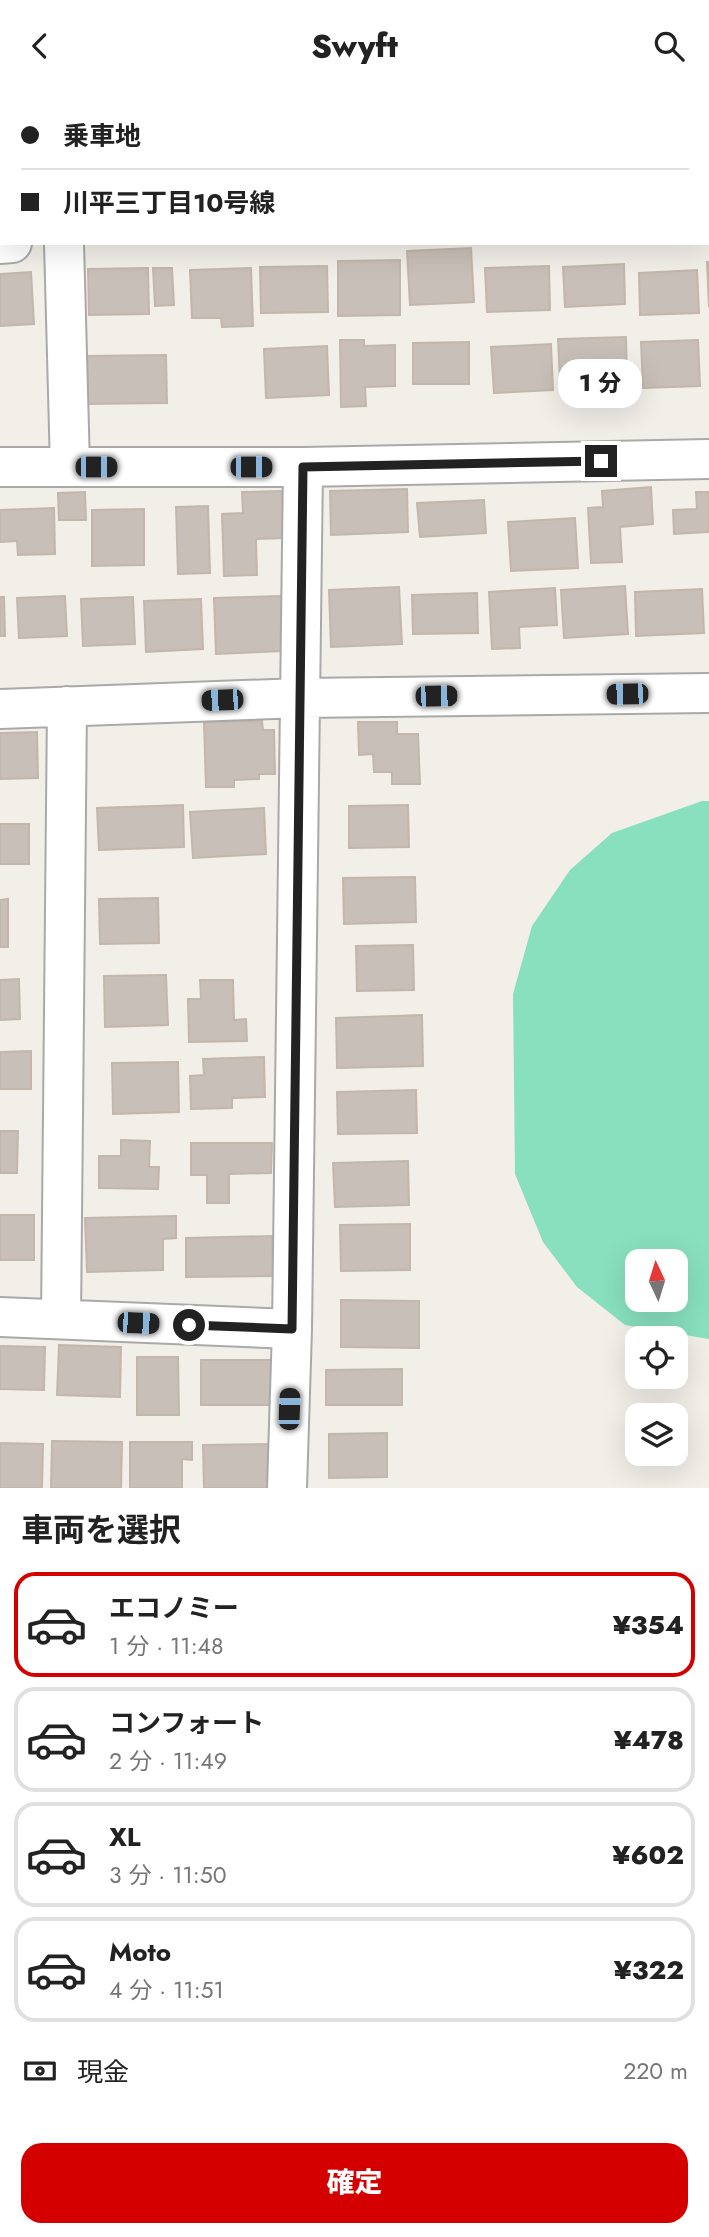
<!DOCTYPE html>
<html lang="ja">
<meta charset="utf-8">
<style>
body{margin:0;font-family:Jost,"Noto Sans JP",sans-serif;background:#f6f6f6;color:#222;height:100vh;display:flex;flex-direction:column;font-size:26px;white-space:nowrap}
*{box-sizing:border-box;margin:0}
p{font-size:23px;color:#767676}
.icon{flex:none;width:38px;height:38px;fill:none;stroke:currentColor;stroke-width:2;stroke-linecap:round;stroke-linejoin:round}
.map{position:relative;height:1397px;overflow:hidden}
.sheet{display:flex;flex-direction:column;background:#fff;flex:1}
.sheet>*{flex:none}
.banner{position:absolute;left:0px;top:0px;width:710px;height:154px;box-shadow:0 7px 28px #0002;display:grid;align-content:center;height:154px;padding:0 21px;background:#fff}
.needle{width:46px;rotate:356deg}
.controls{position:absolute;left:625px;top:1158px;display:grid;gap:14px}
.controls a{display:grid;place-items:center;width:63px;height:63px;border-radius:14px;background:#fff;box-shadow:0 7px 28px #0002;font-size:35px}
.end{position:absolute;width:32px;height:32px;margin:-16px;border:9px solid #222;background:#fff;box-shadow:0 0 0 4px #fff}
.from{border-radius:50%}
.bubble{position:absolute;height:49px;border-radius:21px;background:#fff;box-shadow:0 7px 28px #0002;font-size:23px;font-weight:800;line-height:49px;text-align:center}
.car{position:absolute;width:21px;height:42px;margin:-21px -10px;border-radius:9px;box-shadow:0 0 5px 2px #0007;background:linear-gradient(#222 24%,#8ab4d8 0 40%,#222 0 76%,#8ab4d8 0 86%,#222 0)}
.banner b{display:flex;align-items:center;gap:24px;height:66px;font-size:26px}
.banner b+b{border-top:2px solid #e0e0e0}
.banner i{width:18px;height:18px;background:#222}
ul{padding:0;list-style:none}
li{display:flex;align-items:center;gap:21px;height:105px;margin:0 14px 10px;padding:0 7px;border:4px solid #e0e0e0;border-radius:21px}
li div{flex:1}
li b{display:block;font-size:26px}
li em{font-style:normal;font-weight:800}
li.on{border-color:#d40000}
li>.icon{width:63px;height:63px;stroke-width:1.5}
h2{padding:0 21px;font-size:32px;line-height:84px}
.pay{display:flex;align-items:center;gap:18px;height:77px;padding:0 21px;font-size:26px}
.pay p{margin-inline-start:auto}
.button{display:flex;gap:14px;margin-top:auto;padding:14px 21px}
.button a{flex:1;height:80px;border-radius:21px;background:#d40000;color:#fff;font-size:28px;font-weight:800;line-height:80px;text-align:center}
header{display:flex;justify-content:space-between;align-items:center;height:91px;padding:0 21px;background:#fff;font-size:32px;font-weight:800}
.map>svg:first-child{display:block}
.pitch{fill:#88e0be;fill-rule:evenodd}
.building{fill:#c7bfb8;stroke:#c4b6ab;stroke-width:2}
.lines{fill:none;stroke-linecap:round;stroke-linejoin:round}
.street-casing{stroke:#a9a9a9;stroke-width:42}
.street{stroke:#fff;stroke-width:38}
.route{stroke:#222;stroke-width:9}
</style>
<header><svg class="icon" aria-label="back" viewBox="0 0 24 24"><path d="M15 5l-7 7 7 7"/></svg>Swyft<svg class="icon" aria-label="search" viewBox="0 0 24 24"><circle cx="10" cy="10" r="6"/><path d="M15 15l6 6"/></svg></header>
<div class="map">
<svg width="709" height="1397" viewBox="0 0 709 1397">
<rect width="100%" height="100%" fill="#f2efe9"/>
<!-- pitch -->
<path class="pitch" d="M 702,710 L 709,710 L 709,1248 L 625,1234 L 577,1196 L 543,1151 L 515,1083 L 513,903 L 532,835 L 570,779 L 612,742 ZM 637,1171 L 676,1171 L 676,1209 L 637,1209 Z"/>
<!-- building -->
<path class="building" d="M 549,0 L 580,0 L 580,2 L 549,2 Z
M 471,157 L 474,211 L 410,214 L 407,160 Z
M 400,169 L 400,224 L 338,225 L 338,170 Z
M 707,171 L 709,171 L 709,216 Z
M 624,173 L 625,213 L 565,216 L 563,176 Z
M 327,175 L 328,221 L 261,222 L 260,176 Z
M 549,175 L 550,219 L 487,221 L 485,177 Z
M 148,177 L 149,223 L 89,224 L 88,178 Z
M 153,177 L 172,177 L 174,214 L 155,215 Z
M 251,177 L 253,235 L 222,236 L 221,227 L 192,227 L 190,179 Z
M 697,179 L 699,222 L 640,224 L 639,182 Z
M 31,181 L 34,233 L 0,235 L 0,183 Z
M 626,246 L 627,290 L 595,291 L 595,301 L 573,302 L 572,291 L 560,291 L 558,248 Z
M 340,249 L 364,249 L 364,255 L 395,254 L 395,295 L 365,296 L 366,315 L 341,316 Z
M 698,249 L 700,295 L 643,297 L 641,251 Z
M 469,251 L 469,293 L 413,293 L 413,252 Z
M 551,253 L 553,299 L 494,302 L 491,256 Z
M 327,255 L 329,304 L 266,307 L 264,258 Z
M 166,264 L 167,312 L 84,313 L 83,265 Z
M 651,396 L 653,433 L 620,436 L 622,471 L 591,472 L 588,417 L 603,416 L 602,400 Z
M 407,398 L 408,441 L 331,444 L 330,400 Z
M 283,400 L 284,447 L 256,448 L 257,484 L 224,485 L 222,423 L 243,422 L 242,401 Z
M 85,401 L 86,429 L 59,429 L 58,402 Z
M 696,401 L 709,401 L 709,441 L 674,443 L 673,419 L 697,418 Z
M 484,409 L 486,442 L 420,446 L 417,412 Z
M 208,415 L 210,482 L 178,483 L 176,416 Z
M 54,417 L 55,463 L 18,464 L 17,450 L 0,451 L 0,419 Z
M 144,418 L 144,474 L 92,475 L 92,419 Z
M 575,427 L 578,477 L 511,480 L 508,431 Z
M 625,495 L 628,543 L 564,547 L 561,499 Z
M 399,496 L 402,553 L 331,556 L 329,499 Z
M 555,497 L 557,534 L 519,536 L 520,557 L 492,558 L 489,501 Z
M 702,498 L 704,542 L 636,545 L 635,501 Z
M 477,502 L 478,542 L 413,543 L 412,504 Z
M 65,505 L 67,545 L 19,547 L 17,507 Z
M 282,505 L 284,560 L 216,563 L 214,507 Z
M 0,506 L 4,506 L 5,545 L 0,545 Z
M 133,506 L 135,553 L 83,555 L 81,508 Z
M 201,508 L 203,558 L 146,561 L 144,510 Z
M 262,630 L 263,639 L 274,639 L 275,683 L 259,683 L 259,688 L 234,689 L 234,696 L 206,696 L 204,631 Z
M 358,631 L 397,631 L 397,643 L 418,643 L 420,693 L 392,693 L 392,681 L 374,681 L 373,663 L 359,664 Z
M 37,641 L 38,687 L 0,688 L 0,642 Z
M 183,714 L 184,756 L 99,759 L 97,717 Z
M 408,714 L 409,756 L 349,757 L 349,715 Z
M 264,717 L 266,763 L 193,767 L 190,721 Z
M 0,733 L 29,733 L 29,773 L 0,773 Z
M 415,786 L 416,831 L 344,833 L 343,787 Z
M 158,807 L 159,852 L 100,853 L 99,808 Z
M 8,808 L 8,856 L 0,856 L 0,809 Z
M 413,854 L 414,899 L 357,900 L 356,855 Z
M 166,884 L 168,934 L 105,936 L 104,885 Z
M 19,888 L 20,928 L 0,929 L 0,889 Z
M 200,889 L 233,889 L 234,929 L 246,928 L 247,950 L 189,951 L 188,908 L 201,908 Z
M 422,924 L 423,975 L 337,977 L 336,927 Z
M 31,960 L 31,998 L 0,998 L 0,961 Z
M 264,966 L 265,1006 L 232,1007 L 232,1017 L 191,1018 L 190,985 L 204,984 L 203,968 Z
M 178,971 L 179,1021 L 113,1023 L 112,972 Z
M 416,999 L 417,1042 L 338,1043 L 337,1001 Z
M 0,1040 L 18,1040 L 17,1082 L 0,1082 Z
M 121,1049 L 150,1050 L 149,1076 L 159,1076 L 158,1098 L 99,1097 L 99,1065 L 121,1065 Z
M 191,1052 L 272,1052 L 271,1082 L 229,1083 L 229,1112 L 207,1112 L 207,1084 L 191,1084 Z
M 408,1070 L 409,1114 L 335,1116 L 333,1072 Z
M 0,1124 L 34,1124 L 34,1169 L 0,1169 Z
M 176,1125 L 176,1147 L 163,1148 L 163,1179 L 87,1181 L 85,1127 Z
M 410,1133 L 410,1179 L 341,1180 L 340,1134 Z
M 272,1145 L 273,1185 L 186,1186 L 186,1147 Z
M 341,1209 L 419,1210 L 419,1257 L 341,1256 Z
M 59,1254 L 121,1256 L 120,1306 L 57,1304 Z
M 0,1255 L 45,1256 L 44,1299 L 0,1298 Z
M 137,1266 L 178,1266 L 179,1324 L 137,1324 Z
M 201,1269 L 271,1269 L 272,1314 L 201,1314 Z
M 402,1278 L 402,1314 L 326,1314 L 326,1279 Z
M 387,1342 L 387,1386 L 329,1387 L 329,1343 Z
M 52,1350 L 122,1351 L 121,1397 L 51,1397 Z
M 130,1351 L 192,1351 L 192,1369 L 182,1368 L 182,1397 L 130,1397 Z
M 0,1352 L 43,1353 L 42,1397 L 0,1397 Z
M 273,1353 L 274,1397 L 204,1397 L 203,1354 Z"/>
<g class="lines">
<defs>
<path id="street" d="M 340,0 L 340,2
M 64,152 L 70,376
M 0,153 L 12,152
M 0,376 L 303,376 L 709,368
M 0,618 L 300,607 L 709,602
M 0,1226 L 292,1238
M 61,1228 L 67,615
M 287,1397 L 292,1238 L 303,376"/>
</defs>
<!-- street casing -->
<use href="#street" class="street-casing"/>
<!-- street -->
<use href="#street" class="street"/>
</g>
<g class="lines">
<!-- route -->
<path class="route" d="M 189,1234 L 292,1238 L 303,376 L 601,370"/>
</g>
</svg>
<div class="controls">
<a><svg class="needle" viewBox="-14 -14 28 28"><path d="M0-13l5 13h-10z" fill="#e53935"/><path d="M0 13l5-13h-10z" fill="#767676"/></svg></a>
<a><svg class="icon" aria-label="locate" viewBox="0 0 24 24"><circle cx="12" cy="12" r="6"/><path d="M12 2v4M12 18v4M2 12h4M18 12h4"/></svg></a>
<a><svg class="icon" aria-label="layers" viewBox="0 0 24 24"><path d="M12 4l9 5-9 5-9-5zM3 14l9 5 9-5"/></svg></a>
</div>
<i class="end from" style="left:189px;top:1234px"></i>
<i class="end" style="left:601px;top:370px"></i>
<div class="bubble" style="left:558px;top:268px;width:84px">1 分</div>
<i class="car" style="left:96px;top:376px;rotate:90deg"></i>
<i class="car" style="left:251px;top:376px;rotate:90deg"></i>
<i class="car" style="left:627px;top:603px;rotate:269deg"></i>
<i class="car" style="left:436px;top:605px;rotate:89deg"></i>
<i class="car" style="left:222px;top:609px;rotate:268deg"></i>
<i class="car" style="left:138px;top:1232px;rotate:92deg"></i>
<i class="car" style="left:289px;top:1318px;rotate:2deg"></i>
<div class="banner">
<b><i class="from"></i>乗車地</b>
<b><i></i>川平三丁目10号線</b>
</div>
</div>
<section class="sheet">
<h2>車両を選択</h2>
<ul>
<li class="on"><svg class="icon" aria-label="car" viewBox="0 0 24 24"><path d="M5 17H2v-5l4-1 3-4h7l3 4 3 1v5h-3M9 17h6M6 11h13"/><circle cx="7" cy="17" r="2"/><circle cx="17" cy="17" r="2"/></svg><div><b>エコノミー</b><p>1 分 · 11:48</p></div><em>¥354</em></li>
<li><svg class="icon" aria-label="car" viewBox="0 0 24 24"><path d="M5 17H2v-5l4-1 3-4h7l3 4 3 1v5h-3M9 17h6M6 11h13"/><circle cx="7" cy="17" r="2"/><circle cx="17" cy="17" r="2"/></svg><div><b>コンフォート</b><p>2 分 · 11:49</p></div><em>¥478</em></li>
<li><svg class="icon" aria-label="car" viewBox="0 0 24 24"><path d="M5 17H2v-5l4-1 3-4h7l3 4 3 1v5h-3M9 17h6M6 11h13"/><circle cx="7" cy="17" r="2"/><circle cx="17" cy="17" r="2"/></svg><div><b>XL</b><p>3 分 · 11:50</p></div><em>¥602</em></li>
<li><svg class="icon" aria-label="car" viewBox="0 0 24 24"><path d="M5 17H2v-5l4-1 3-4h7l3 4 3 1v5h-3M9 17h6M6 11h13"/><circle cx="7" cy="17" r="2"/><circle cx="17" cy="17" r="2"/></svg><div><b>Moto</b><p>4 分 · 11:51</p></div><em>¥322</em></li>
</ul>
<div class="pay"><svg class="icon" aria-label="cash" viewBox="0 0 24 24"><path d="M3 7h18v10H3z"/><circle cx="12" cy="12" r="2"/></svg>現金<p>220 m</p></div>
<div class="button"><a>確定</a></div>
</section>
